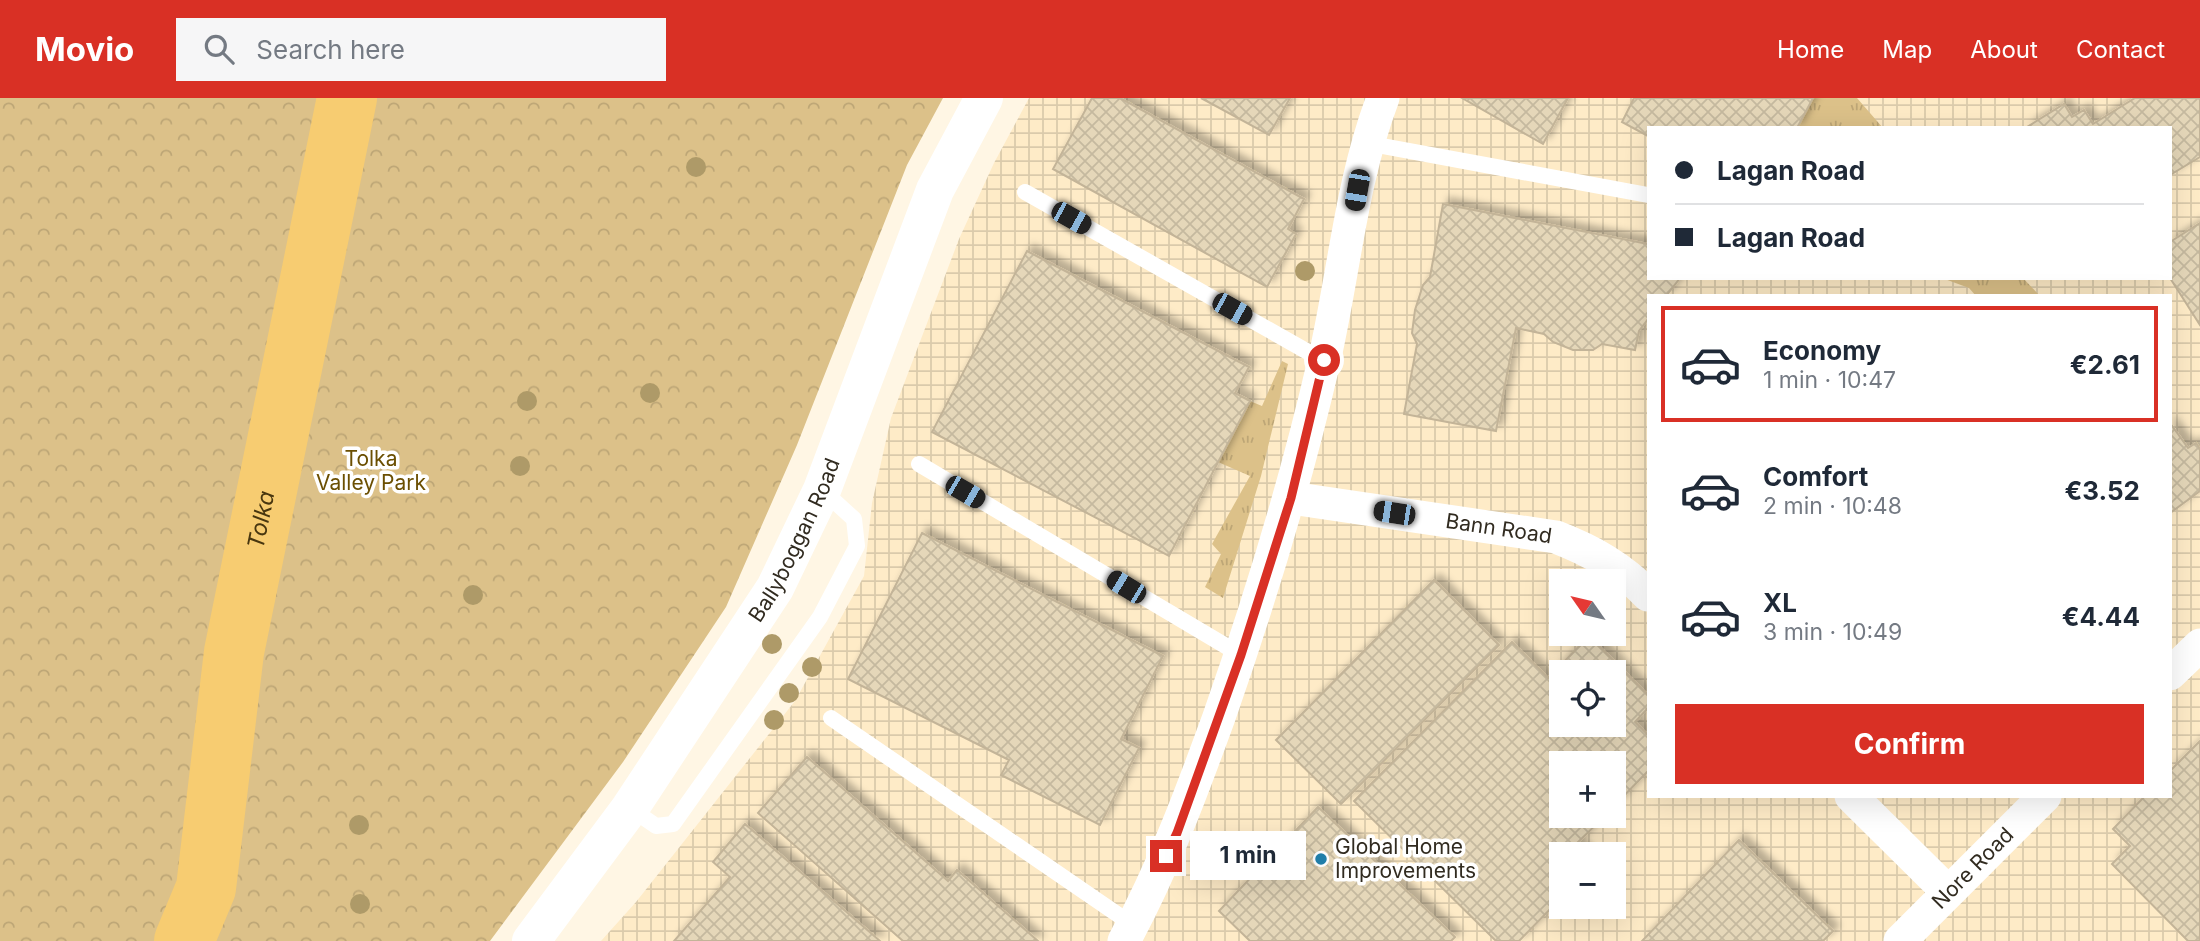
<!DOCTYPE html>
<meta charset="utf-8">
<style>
body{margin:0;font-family:Inter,sans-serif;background:#f6f6f7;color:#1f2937;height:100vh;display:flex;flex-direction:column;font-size:26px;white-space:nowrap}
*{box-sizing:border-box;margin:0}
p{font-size:23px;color:#747a83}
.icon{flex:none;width:38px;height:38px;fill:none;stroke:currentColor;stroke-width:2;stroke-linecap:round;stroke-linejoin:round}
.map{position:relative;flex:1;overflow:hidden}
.side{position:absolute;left:1647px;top:196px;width:525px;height:504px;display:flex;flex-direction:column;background:#fff;border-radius:0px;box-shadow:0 7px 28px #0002}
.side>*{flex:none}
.guide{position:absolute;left:1647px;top:28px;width:525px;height:154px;border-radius:0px;box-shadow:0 7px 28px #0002;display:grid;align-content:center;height:154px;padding:0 28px;background:#fff}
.needle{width:46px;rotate:304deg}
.fabs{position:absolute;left:1549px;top:471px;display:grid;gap:14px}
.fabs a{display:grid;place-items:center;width:77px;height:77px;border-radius:0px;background:#fff;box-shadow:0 7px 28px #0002;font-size:35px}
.end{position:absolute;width:32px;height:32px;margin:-16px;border:9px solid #d93025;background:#fff;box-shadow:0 0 0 4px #fff}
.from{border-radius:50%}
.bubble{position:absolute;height:49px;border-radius:0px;background:#fff;box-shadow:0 7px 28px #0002;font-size:23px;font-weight:700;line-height:49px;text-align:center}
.car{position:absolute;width:21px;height:42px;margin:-21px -10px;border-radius:9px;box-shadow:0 0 5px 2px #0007;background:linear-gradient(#222 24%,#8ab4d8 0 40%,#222 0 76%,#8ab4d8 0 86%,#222 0)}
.guide b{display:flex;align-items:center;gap:24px;height:66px;font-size:26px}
.guide b+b{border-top:2px solid #e0e1e3}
.guide i{width:18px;height:18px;background:#1f2937}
ul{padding:12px 0 0;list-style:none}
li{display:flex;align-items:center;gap:21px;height:116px;margin:0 14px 10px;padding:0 14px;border:4px solid transparent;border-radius:0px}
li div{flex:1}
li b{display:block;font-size:26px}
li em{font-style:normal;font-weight:700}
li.selected{border-color:#d93025}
li>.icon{width:63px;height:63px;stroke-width:1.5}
.button{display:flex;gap:14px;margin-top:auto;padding:14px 28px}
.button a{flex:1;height:80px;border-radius:0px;background:#d93025;color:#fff;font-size:28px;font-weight:700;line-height:80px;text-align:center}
header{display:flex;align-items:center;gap:42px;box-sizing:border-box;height:98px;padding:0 35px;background:#d93025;color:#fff}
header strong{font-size:33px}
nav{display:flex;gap:38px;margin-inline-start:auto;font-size:24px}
.search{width:490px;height:63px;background:#f6f6f7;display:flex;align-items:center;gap:18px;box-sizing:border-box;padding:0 24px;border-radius:0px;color:#747a83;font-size:26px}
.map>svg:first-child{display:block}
.industrial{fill:url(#industrial-grid);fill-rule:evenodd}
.grass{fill:url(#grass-tufts)}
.park{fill:url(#park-crowns)}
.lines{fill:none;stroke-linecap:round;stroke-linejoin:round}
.river{stroke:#f7cc71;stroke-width:60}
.building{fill:url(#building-cross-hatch);stroke:#c3b498;stroke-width:2;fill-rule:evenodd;filter:url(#shadow)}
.lane{stroke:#fff;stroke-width:16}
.street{stroke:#fff;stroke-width:33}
.secondary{stroke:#fff;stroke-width:38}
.tree{fill:#ae9a68}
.route{stroke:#d93025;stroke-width:9}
.poi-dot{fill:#2180ac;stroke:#fff;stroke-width:2.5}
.labels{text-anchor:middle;stroke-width:7;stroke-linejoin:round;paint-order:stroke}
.park-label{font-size:21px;fill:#6b4f02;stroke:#fff}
.street-label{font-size:21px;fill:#312b20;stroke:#fff}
.poi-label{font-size:21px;fill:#312b20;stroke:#fff;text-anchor:start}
.water-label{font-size:23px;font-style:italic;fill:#48360f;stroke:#fff}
</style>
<header>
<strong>Movio</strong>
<div class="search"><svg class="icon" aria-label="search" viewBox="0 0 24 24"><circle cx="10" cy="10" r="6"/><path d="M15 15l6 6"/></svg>Search here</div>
<nav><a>Home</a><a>Map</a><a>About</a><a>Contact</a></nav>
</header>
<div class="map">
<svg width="2200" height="843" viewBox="0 0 2200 843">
<defs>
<pattern id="industrial-grid" width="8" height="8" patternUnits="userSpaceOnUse" patternTransform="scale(1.75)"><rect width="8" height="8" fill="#feebc7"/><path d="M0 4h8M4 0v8" fill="none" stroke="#dacaab"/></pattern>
<pattern id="grass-tufts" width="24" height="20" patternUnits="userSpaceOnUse" patternTransform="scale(1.75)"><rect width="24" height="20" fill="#dcc189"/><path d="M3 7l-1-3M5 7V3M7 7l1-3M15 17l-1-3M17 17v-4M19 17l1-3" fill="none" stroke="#bda676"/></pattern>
<pattern id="park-crowns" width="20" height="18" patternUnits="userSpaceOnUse" patternTransform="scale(1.75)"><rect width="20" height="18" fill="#dcc189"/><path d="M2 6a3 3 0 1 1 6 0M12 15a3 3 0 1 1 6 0" fill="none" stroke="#bda676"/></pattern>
<pattern id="building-cross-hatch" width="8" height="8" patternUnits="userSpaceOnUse" patternTransform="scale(1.75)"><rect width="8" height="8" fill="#e5d7b9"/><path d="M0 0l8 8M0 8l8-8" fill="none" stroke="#c5b99f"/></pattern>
<filter id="shadow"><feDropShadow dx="6" dy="-6" stdDeviation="3.5" flood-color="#0004"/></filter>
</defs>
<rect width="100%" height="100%" fill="#fff6e4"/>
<!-- industrial -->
<path class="industrial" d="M 1029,0 L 2200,0 L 2200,843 L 601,843 L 636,804 L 795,603 L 864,478 L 872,405 L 891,320 L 959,141 L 994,65 ZM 1648,30 L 2170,30 L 2170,180 L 1648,180 ZM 1648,198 L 2170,198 L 2170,698 L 1648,698 ZM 1561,483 L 1614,483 L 1614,536 L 1561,536 ZM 1561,574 L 1614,574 L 1614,626 L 1561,626 ZM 1561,665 L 1614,665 L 1614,718 L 1561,718 ZM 1561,756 L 1614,756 L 1614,808 L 1561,808 Z"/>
<!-- grass -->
<path class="grass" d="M 1813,0 L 1857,0 L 1883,30 L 1797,30 Z
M 1942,180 L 2023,180 L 2040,198 L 1976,198 L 1969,190 Z
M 1282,263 L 1288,266 L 1261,378 L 1223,500 L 1205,489 L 1221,456 L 1212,446 L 1250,378 L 1218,364 L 1250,303 L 1262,308 Z"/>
<!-- park -->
<path class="park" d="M 0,0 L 943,0 L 907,67 L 797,347 L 726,509 L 623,664 L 490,843 L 0,843 Z"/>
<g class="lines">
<!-- river -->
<path class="river" id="s1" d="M 184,843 L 206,790 L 234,554 L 347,0"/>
</g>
<!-- building -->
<path class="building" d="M 1092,0 L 1120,0 L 1304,101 L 1288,131 L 1296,136 L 1267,189 L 1053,71 Z
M 1201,0 L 1290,0 L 1269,37 Z
M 1462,0 L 1568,0 L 1543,46 Z
M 1634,0 L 1813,0 L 1797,30 L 1648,30 L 1648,38 L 1622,24 Z
M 2135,0 L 2200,0 L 2200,59 L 2170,77 L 2170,30 L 2027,29 L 2064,6 L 2072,19 L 2084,12 L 2093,26 Z
M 1443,106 L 1648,146 L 1648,180 L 1680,180 L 1666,198 L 1648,198 L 1648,221 L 1639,233 L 1635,252 L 1602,246 L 1593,252 L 1573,252 L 1553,244 L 1544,236 L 1516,230 L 1496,333 L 1404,316 L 1417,246 L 1412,235 L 1415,212 L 1423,187 L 1430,179 Z
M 2200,125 L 2200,227 L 2170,180 L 2170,144 Z
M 1027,153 L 1249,269 L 1235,295 L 1250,303 L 1169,458 L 932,334 Z
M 2170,325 L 2188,350 L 2196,345 L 2200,351 L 2200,393 L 2170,415 Z
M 922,435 L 1163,558 L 1121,641 L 1139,650 L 1100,727 L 1001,677 L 1009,662 L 848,581 Z
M 1434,482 L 1499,547 L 1341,706 L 1276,642 Z
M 1589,538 L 1648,597 L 1648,610 L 1635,624 L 1648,637 L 1648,673 L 1614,708 L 1614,665 L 1561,665 L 1561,718 L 1605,718 L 1577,745 L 1588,756 L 1561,756 L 1561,800 L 1519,843 L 1496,843 L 1354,703 L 1512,544 L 1548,580 ZM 1561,574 L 1614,574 L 1614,626 L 1561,626 Z
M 2200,643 L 2200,843 L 2188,843 L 2112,766 L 2130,748 L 2113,731 L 2145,698 L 2170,698 L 2170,673 Z
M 807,659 L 948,783 L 957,772 L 1038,843 L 903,843 L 758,715 Z
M 1318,709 L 1455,839 L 1451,843 L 1250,843 L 1219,813 Z
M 745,726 L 880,843 L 674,843 L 730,779 L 713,764 Z
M 1739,742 L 1833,833 L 1823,843 L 1642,843 Z"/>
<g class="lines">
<!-- lane -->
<path class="lane" d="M 1366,45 L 1648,97
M 1025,94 L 1324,263
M 919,366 L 1241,557
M 831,620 L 1133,827
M 630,710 L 656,728 L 673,726 L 820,519 L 857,448 L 854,421 L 822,392"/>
<!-- street -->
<g class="street">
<path id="s2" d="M 1291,400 L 1556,439 C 1592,453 1621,469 1648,497"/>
<path d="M 2170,576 L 2200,547"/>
<path d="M 1851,698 L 1948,794"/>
<path d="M 1124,843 C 1163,771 1191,696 1219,619 C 1260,502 1296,384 1324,263 C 1344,176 1351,84 1383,0"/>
<path id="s3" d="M 1900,843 L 2045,698"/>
</g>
<!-- secondary -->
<path class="secondary" id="s4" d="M 531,843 L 630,710 L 775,490 L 822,392 L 935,92 L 984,0"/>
</g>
<!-- trees -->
<g class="tree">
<circle cx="696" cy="69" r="10"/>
<circle cx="1305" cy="173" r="10"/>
<circle cx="650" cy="295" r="10"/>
<circle cx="527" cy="303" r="10"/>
<circle cx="520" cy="368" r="10"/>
<circle cx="473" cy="497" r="10"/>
<circle cx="772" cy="546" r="10"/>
<circle cx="812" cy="569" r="10"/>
<circle cx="789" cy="595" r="10"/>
<circle cx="774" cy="622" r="10"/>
<circle cx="359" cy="727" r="10"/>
<circle cx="360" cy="806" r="10"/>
</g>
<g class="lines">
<!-- route -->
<path class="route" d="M 1166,758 L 1177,735 L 1241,557 L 1291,400 L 1324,262"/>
</g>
<!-- markers -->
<circle class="poi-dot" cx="1321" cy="761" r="7"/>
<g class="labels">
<!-- park labels -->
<g class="park-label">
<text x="371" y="368">Tolka<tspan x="371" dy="24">Valley Park</tspan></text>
</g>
<!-- street labels -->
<g class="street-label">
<text dy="7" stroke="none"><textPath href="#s2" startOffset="210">Bann Road</textPath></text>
<text dy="7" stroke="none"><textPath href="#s4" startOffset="481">Ballyboggan Road</textPath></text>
<text dy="7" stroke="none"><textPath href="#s3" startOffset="103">Nore Road</textPath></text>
</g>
<!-- poi labels -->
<g class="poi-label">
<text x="1335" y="756">Global Home<tspan x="1335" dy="24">Improvements</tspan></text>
</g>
<!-- water labels -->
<g class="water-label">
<text dy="8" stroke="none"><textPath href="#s1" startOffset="430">Tolka</textPath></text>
</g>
</g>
</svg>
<div class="fabs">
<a><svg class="needle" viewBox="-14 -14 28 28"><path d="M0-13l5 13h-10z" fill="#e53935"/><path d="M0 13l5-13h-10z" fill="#747a83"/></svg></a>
<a><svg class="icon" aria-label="locate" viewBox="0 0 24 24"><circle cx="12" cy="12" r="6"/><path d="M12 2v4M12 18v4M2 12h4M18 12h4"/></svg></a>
<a>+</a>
<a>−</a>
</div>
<i class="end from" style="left:1324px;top:262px"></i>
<i class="end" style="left:1166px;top:758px"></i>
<div class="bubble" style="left:1190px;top:733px;width:116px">1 min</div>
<i class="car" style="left:1357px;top:92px;rotate:190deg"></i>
<i class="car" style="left:1071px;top:120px;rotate:119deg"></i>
<i class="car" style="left:1232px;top:211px;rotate:119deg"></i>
<i class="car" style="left:965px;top:394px;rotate:120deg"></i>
<i class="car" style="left:1394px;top:415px;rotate:279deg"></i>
<i class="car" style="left:1126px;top:489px;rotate:301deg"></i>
<div class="guide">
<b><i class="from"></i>Lagan Road</b>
<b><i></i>Lagan Road</b>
</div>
<section class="side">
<ul>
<li class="selected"><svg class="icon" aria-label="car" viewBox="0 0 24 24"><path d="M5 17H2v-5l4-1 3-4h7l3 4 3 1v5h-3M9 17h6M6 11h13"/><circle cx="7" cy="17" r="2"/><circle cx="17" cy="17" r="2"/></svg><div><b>Economy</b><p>1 min · 10:47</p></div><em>€2.61</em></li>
<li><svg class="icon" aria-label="car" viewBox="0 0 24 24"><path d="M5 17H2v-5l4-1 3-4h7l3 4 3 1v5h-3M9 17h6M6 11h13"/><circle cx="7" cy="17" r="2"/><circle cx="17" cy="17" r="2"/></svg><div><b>Comfort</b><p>2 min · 10:48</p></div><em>€3.52</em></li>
<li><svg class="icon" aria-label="car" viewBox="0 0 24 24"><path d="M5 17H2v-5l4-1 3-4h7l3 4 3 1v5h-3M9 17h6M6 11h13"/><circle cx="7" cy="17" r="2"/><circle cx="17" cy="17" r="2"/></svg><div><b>XL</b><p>3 min · 10:49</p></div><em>€4.44</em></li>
</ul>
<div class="button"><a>Confirm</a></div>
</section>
</div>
